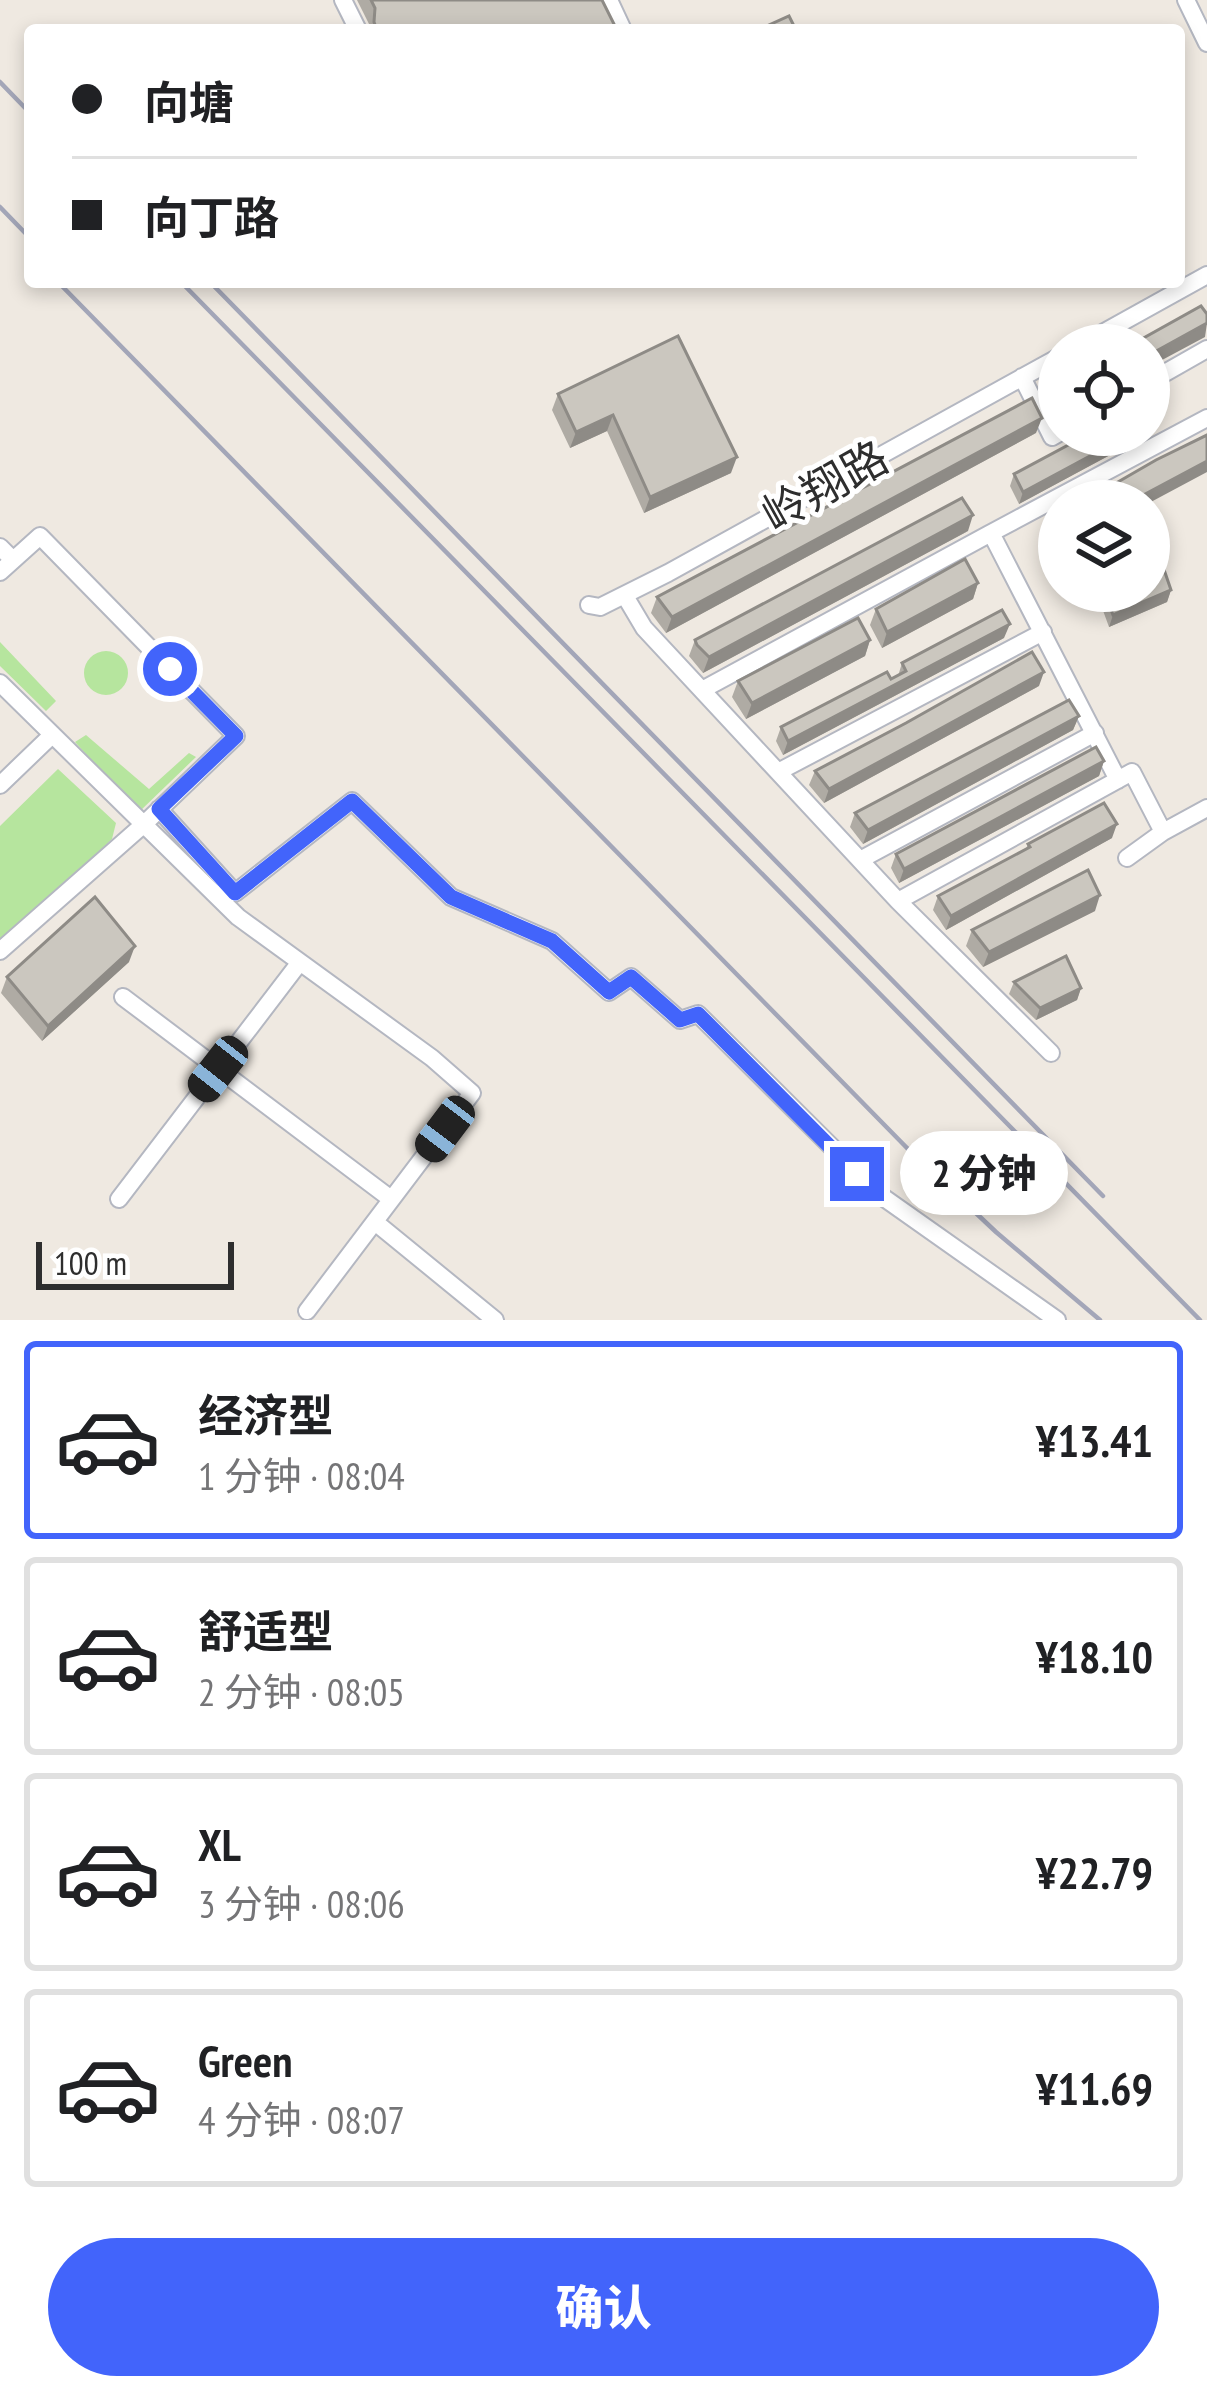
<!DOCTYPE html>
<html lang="zh">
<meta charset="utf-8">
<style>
body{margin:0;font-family:"PT Sans Narrow","Noto Sans SC",sans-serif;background:#f2f2f2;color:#202124;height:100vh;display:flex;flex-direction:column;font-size:45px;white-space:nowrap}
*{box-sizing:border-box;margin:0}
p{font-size:39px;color:#757577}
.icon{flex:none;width:66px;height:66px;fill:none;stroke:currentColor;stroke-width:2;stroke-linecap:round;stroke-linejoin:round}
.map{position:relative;height:1320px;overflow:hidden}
.details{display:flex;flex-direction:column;background:#fff;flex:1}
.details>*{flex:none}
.guide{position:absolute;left:24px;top:24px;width:1161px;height:264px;border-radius:12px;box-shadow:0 6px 18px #0003;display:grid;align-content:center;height:264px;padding:0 48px;background:#fff}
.fabs{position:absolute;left:1038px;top:324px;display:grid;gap:24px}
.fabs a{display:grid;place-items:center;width:132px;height:132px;border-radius:50%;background:#fff;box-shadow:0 6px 18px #0003;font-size:60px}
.scale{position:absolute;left:36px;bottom:30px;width:198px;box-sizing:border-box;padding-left:12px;border:6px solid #2e2e2e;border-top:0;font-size:33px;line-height:42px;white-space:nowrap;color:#2e2e2e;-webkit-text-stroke:9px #fff;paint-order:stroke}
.end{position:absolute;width:54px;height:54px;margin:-27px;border:15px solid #4264fb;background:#fff;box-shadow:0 0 0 6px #fff}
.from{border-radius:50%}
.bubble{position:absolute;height:84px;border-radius:42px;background:#fff;box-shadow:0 6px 18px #0003;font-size:39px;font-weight:800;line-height:84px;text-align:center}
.car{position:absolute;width:36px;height:72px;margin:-36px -18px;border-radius:15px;box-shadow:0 0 9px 3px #0007;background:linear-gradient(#222 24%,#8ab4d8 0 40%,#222 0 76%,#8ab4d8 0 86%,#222 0)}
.guide b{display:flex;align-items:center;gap:42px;height:114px;font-size:45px}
.guide b+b{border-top:3px solid #e0e0e0}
.guide i{width:30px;height:30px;background:#202124}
ul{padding:21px 0 0;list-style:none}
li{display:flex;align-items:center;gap:36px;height:198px;margin:0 24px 18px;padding:0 24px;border:6px solid #e0e0e0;border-radius:12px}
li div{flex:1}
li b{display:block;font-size:45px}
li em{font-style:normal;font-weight:800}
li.selected{border-color:#4264fb}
li>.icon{width:108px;height:108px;stroke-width:1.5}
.primary-button{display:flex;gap:24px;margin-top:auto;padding:24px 48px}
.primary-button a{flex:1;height:138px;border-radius:72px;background:#4264fb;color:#fff;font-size:48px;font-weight:800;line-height:138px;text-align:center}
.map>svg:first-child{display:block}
.green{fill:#b6e59e}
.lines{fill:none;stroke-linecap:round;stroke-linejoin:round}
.minor-casing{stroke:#b4b7c1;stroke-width:20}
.minor{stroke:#fff;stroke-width:16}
.rail{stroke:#a3a6b8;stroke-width:4.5}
.wall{fill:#afaba4}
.shaded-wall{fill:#8e8b86}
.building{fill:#cbc7bf;stroke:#8e8b86;stroke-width:3}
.route{stroke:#4264fb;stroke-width:15}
.labels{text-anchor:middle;stroke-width:10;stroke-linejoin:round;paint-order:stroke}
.street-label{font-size:45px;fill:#2e2e2e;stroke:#fff}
</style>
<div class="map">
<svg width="1207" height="1320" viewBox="0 0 1207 1320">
<rect width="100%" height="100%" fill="#efe9e1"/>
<!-- green -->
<path class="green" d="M 0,642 L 56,701 L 46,711 L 0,666 Z
M84 673a22 22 0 1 1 44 0a22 22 0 1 1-44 0Z
M 86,735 L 149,789 L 189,753 L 196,757 L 139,812 L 75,742 Z
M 58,769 L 116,823 L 112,839 L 0,947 L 0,826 Z"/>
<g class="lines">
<defs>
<path id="minor" d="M 343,0 L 358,30
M 609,0 L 623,30
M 1186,0 L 1207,43
M 1081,345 L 1207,275
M 1022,377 L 1052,437 L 1059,433
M 1149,382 L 1207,349
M 991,533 L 1207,418
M 0,547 L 13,560
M 0,572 L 40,536 L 236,736 L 143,825 L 0,951
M 625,596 L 644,628 L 898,901 L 1051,1053
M 589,605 L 600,607 L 668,573 L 1059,357
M 0,683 L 238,917 L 432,1058 L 472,1093 L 307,1311
M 702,690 L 991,533 L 1118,780
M 778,772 L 1043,632
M 0,785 L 52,735
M 159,809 L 235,893 L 352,801 L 451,897 L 552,941 L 609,992 L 631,977 L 680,1020 L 698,1014 L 880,1195 L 1057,1320
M 1127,858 L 1163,832 L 1207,808
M 860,860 L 1095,733
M 898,901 L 1132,772 L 1163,832
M 123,997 L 391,1199
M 119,1199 L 300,962
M 375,1222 L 495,1320"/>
</defs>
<!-- minor casing -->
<use href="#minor" class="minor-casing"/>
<!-- minor -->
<use href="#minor" class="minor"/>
<!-- rail -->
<path class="rail" d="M 0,82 L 30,113
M 0,207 L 30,238
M 58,282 L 907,1148 L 996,1232 L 1100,1320
M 181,282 L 1200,1320
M 210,282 L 1103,1196"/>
</g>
<!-- wall -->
<path class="wall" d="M 357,0 L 602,0 L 614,30 L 369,30 L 369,24 Z
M 678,336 L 731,473 L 644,513 L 607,431 L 570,448 L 552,410 L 558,394 Z
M 1059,386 L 1059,417 L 1049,403 L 1055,388 Z
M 1036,433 L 666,633 L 651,613 L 657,597 Z
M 1114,443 L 1110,455 L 1019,504 L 1010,486 L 1014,474 Z
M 968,531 L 703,673 L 689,656 L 695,640 Z
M 1163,553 L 1161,560 L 1171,590 L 1167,602 L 1109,627 L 1097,594 L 1093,596 L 1090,591 L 1149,591 Z
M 978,583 L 973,599 L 882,648 L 870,625 L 876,609 Z
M 1004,638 L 783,755 L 776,741 L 781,727 L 891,679 L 898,676 L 902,663 Z
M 870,640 L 865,656 L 746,719 L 732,697 L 738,681 Z
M 1039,686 L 824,803 L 809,785 L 815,771 Z
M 1079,716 L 1073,730 L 863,844 L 850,827 L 855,813 Z
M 1104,761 L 1099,776 L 899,883 L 891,868 L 896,854 Z
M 1112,838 L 946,930 L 933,910 L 938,896 L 1026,849 L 1028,844 Z
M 1095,911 L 983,967 L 966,946 L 972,930 Z
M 129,962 L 42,1041 L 1,993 L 7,977 Z
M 1014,982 L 1081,988 L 1077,1000 L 1036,1020 L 1009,994 Z"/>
<!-- shaded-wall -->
<path class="shaded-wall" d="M 1207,323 L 1205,337 L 1149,367 L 1149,355 Z
M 613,415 L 607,431 L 570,448 L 576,432 Z
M 1042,418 L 1036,433 L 666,633 L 672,617 Z
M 1114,443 L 1110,455 L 1019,504 L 1023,492 Z
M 737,457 L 731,473 L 644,513 L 650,497 Z
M 1207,461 L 1207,472 L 1149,503 L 1149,501 L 1132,501 Z
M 973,515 L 968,531 L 703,673 L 709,657 Z
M 978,583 L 973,599 L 882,648 L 887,632 Z
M 1171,590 L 1167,602 L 1109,627 L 1113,615 Z
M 1010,624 L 1004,638 L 783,755 L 788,741 Z
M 870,640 L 865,656 L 746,719 L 752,703 Z
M 1044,672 L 1039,686 L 824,803 L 829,789 Z
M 1079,716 L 1073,730 L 863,844 L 868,830 Z
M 1104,761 L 1099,776 L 899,883 L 904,869 Z
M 1117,824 L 1112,838 L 946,930 L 951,916 Z
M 1100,895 L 1095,911 L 983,967 L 989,952 Z
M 135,946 L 129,962 L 42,1041 L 48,1026 Z
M 1081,988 L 1077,1000 L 1036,1020 L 1040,1008 Z"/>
<!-- building -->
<path class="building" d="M 371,0 L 602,0 L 615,26 L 607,30 L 377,30 L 374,22 L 375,8 Z
M 789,16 L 796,30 L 758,30 Z
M 1201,306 L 1207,314 L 1207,323 L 1149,355 L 1149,345 L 1131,345 Z
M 678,336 L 737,457 L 650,497 L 613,415 L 576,432 L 558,394 Z
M 1032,398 L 1042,418 L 672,617 L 657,597 Z
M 1087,435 L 1110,435 L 1114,443 L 1023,492 L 1014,474 Z
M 1207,435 L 1207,461 L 1132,501 L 1085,501 L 1156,460 Z
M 962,498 L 973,515 L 709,657 L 697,645 L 695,640 Z
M 1153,534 L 1163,553 L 1159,555 L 1171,590 L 1113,615 L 1104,591 L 1149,591 L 1149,536 Z
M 965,559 L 978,583 L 887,632 L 876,609 Z
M 1002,610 L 1010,624 L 788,741 L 781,727 L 887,672 L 891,679 L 906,671 L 902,663 Z
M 858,618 L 870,640 L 752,703 L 738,681 Z
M 1032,652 L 1044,672 L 916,742 L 829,789 L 815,771 L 906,723 Z
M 1069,700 L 1079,716 L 868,830 L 855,813 Z
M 1096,747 L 1104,761 L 904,869 L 896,854 Z
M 1104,803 L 1117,824 L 951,916 L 938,896 L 1030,847 L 1028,844 Z
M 1088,870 L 1100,895 L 989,952 L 972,930 Z
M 95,897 L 135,946 L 48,1026 L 7,977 Z
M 1066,956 L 1081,988 L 1040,1008 L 1014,982 Z"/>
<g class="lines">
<!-- route -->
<path class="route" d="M 170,669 L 236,736 L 159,809 L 235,893 L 352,801 L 451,897 L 552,941 L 609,992 L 631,977 L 680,1020 L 698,1014 L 857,1174"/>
</g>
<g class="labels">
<!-- street labels -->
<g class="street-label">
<text transform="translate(825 486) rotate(-29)" y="16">岭翔路</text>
</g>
</g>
</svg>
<div class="fabs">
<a><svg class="icon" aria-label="locate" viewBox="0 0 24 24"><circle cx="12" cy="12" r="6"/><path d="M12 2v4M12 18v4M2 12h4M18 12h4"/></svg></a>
<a><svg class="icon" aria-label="layers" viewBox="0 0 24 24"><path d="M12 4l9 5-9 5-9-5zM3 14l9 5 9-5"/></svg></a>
</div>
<div class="scale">100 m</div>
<i class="end from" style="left:170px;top:669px"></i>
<i class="end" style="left:857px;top:1174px"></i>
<div class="bubble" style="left:900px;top:1131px;width:168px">2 分钟</div>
<i class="car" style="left:218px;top:1069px;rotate:218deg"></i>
<i class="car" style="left:445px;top:1129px;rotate:217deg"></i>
<div class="guide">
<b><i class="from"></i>向塘</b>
<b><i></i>向丁路</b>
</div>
</div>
<section class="details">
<ul>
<li class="selected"><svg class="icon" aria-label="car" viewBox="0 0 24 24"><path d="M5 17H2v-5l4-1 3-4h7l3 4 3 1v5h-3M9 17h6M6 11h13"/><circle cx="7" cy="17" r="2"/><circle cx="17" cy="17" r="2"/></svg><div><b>经济型</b><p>1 分钟 · 08:04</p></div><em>¥13.41</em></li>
<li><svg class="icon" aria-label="car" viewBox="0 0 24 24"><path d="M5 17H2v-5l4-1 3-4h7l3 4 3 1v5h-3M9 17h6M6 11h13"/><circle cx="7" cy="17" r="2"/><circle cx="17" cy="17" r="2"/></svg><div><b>舒适型</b><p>2 分钟 · 08:05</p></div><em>¥18.10</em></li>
<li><svg class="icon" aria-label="car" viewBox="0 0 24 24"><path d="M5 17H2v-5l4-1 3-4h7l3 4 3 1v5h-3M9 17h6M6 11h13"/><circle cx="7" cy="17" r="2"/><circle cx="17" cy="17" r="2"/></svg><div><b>XL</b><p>3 分钟 · 08:06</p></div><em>¥22.79</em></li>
<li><svg class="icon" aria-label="car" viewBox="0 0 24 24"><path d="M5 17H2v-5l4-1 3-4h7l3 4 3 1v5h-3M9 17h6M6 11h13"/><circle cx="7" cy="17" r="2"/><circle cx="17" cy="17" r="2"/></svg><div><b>Green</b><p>4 分钟 · 08:07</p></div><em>¥11.69</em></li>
</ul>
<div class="primary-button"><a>确认</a></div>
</section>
